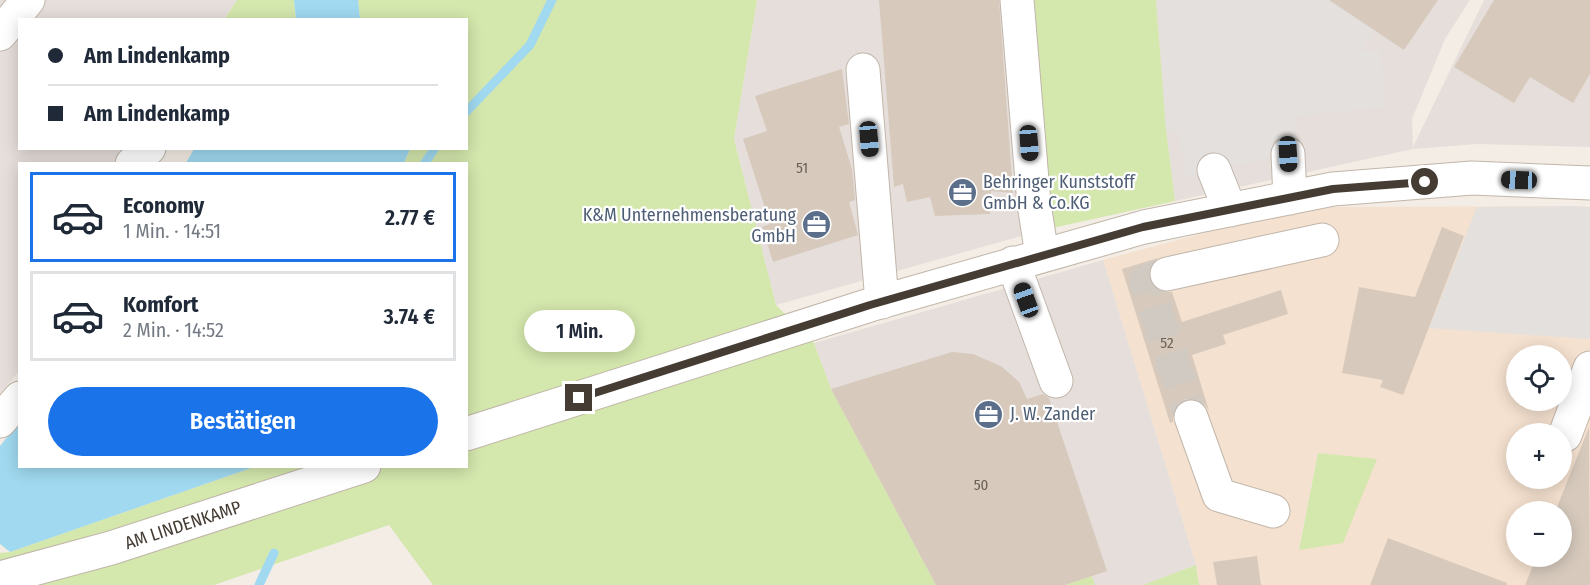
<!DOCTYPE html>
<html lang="de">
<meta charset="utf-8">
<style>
body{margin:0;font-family:"Fira Sans Condensed",sans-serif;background:#f6f6f7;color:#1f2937;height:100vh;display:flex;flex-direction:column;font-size:22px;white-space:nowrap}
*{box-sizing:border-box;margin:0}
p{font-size:20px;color:#747a83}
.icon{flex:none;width:33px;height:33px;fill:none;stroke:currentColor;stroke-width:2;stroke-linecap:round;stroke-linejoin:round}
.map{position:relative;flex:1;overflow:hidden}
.details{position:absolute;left:18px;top:162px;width:450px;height:306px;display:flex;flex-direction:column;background:#fff;border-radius:0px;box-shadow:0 3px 15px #0003}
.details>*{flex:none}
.guide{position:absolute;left:18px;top:18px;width:450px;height:132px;border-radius:0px;box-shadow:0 3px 15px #0003;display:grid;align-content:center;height:132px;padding:0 30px;background:#fff}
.tools{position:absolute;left:1506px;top:345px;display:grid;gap:12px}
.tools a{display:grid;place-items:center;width:66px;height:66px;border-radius:50%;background:#fff;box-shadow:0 3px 15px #0003;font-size:30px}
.end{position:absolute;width:27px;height:27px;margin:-14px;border:8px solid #453d34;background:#fff;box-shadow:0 0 0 3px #fff}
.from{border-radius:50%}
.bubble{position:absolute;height:42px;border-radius:21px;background:#fff;box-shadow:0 3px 15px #0003;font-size:20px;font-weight:600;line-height:42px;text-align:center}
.car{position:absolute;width:18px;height:36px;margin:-18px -9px;border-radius:8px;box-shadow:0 0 4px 2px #0007;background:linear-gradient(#222 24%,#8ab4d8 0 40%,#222 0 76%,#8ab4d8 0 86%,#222 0)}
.guide b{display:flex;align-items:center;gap:21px;height:57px;font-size:22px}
.guide b+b{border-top:2px solid #e0e1e3}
.guide i{width:15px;height:15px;background:#1f2937}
ul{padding:10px 0 0;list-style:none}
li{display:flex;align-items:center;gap:18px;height:90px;margin:0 12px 9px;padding:0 18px;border:3px solid #e0e1e3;border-radius:0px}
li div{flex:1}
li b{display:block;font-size:22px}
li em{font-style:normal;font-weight:600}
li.current{border-color:#1a73e8}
li>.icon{width:54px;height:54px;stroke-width:1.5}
.primary-button{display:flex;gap:12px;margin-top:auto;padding:12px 30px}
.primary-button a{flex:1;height:69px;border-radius:36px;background:#1a73e8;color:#fff;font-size:24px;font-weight:600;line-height:69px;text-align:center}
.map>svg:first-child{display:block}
.commercial{fill:#f5e1cf;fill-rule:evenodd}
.industrial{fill:#e5deda}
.green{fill:#d4e7ad}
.parking{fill:#e3e0dd}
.water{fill:#a0d9f0}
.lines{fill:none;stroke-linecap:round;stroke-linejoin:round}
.stream{stroke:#a0d9f0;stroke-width:9}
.building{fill:#d7cabd}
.minor-tunnel{stroke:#d0cac2;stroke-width:33;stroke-dasharray:33 16;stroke-linecap:butt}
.minor-casing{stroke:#c1b6aa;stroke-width:35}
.minor{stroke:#fff;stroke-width:33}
.route{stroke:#453d34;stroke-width:8}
.labels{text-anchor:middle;stroke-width:4.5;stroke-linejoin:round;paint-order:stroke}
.number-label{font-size:15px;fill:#6a6056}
.service-label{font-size:18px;fill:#4e5e75;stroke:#fff;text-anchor:start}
.street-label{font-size:18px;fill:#453d34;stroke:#fff}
</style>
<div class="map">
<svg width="1590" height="585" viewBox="0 0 1590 585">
<rect width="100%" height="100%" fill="#f3ede5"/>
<!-- commercial -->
<path class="commercial" d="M 1572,206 L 1590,207 L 1590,585 L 1199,585 L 1196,565 L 1103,260 L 1230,226 L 1331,207 ZM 1516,356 L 1562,356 L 1562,400 L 1516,400 ZM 1516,434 L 1562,434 L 1562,478 L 1516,478 ZM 1318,453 L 1376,460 L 1300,550 L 1299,549 ZM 1516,512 L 1562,512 L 1562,556 L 1516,556 Z"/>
<!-- industrial -->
<path class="industrial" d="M 0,0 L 237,0 L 224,19 L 20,20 L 20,148 L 120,149 L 124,163 L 20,164 L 19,371 L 0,394 Z
M 757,0 L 1028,0 L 1039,231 L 776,305 L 734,139 Z
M 1156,0 L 1470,0 L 1445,39 L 1412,119 L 1413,147 L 1484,0 L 1590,0 L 1590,147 L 1477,144 L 1413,149 L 1175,201 L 1166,129 Z
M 1103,260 L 1196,565 L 1143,585 L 1095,585 L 1092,576 L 1065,585 L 936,585 L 831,389 L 814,343 Z"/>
<!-- green -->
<path class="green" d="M 237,0 L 294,0 L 296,19 L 224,20 Z
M 358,0 L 757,0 L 734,139 L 776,305 L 814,343 L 831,389 L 936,585 L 433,585 L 389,525 L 214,585 L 0,585 L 0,553 L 10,552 L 254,467 L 466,466 L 466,164 L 404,163 L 410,149 L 466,148 L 466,20 L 360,19 Z
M 1028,0 L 1156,0 L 1166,129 L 1175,201 L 1039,231 Z
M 1318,453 L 1377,459 L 1343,543 L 1299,550 Z
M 1196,565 L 1199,585 L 1143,585 Z
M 1092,576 L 1095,585 L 1065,585 Z"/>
<!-- parking -->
<path class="parking" d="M 1158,0 L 1329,0 L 1376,32 L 1360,50 L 1381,51 L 1385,107 L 1294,116 L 1298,152 L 1185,176 L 1180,132 L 1166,129 Z
M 1572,206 L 1590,207 L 1590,339 L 1429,328 L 1477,207 Z"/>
<!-- water -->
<path class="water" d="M 294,0 L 358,0 L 360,19 L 296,19 Z
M 194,149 L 194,148 L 410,149 L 404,163 L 186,163 Z
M 19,422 L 20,466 L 254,467 L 10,552 L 0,544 L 0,446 Z"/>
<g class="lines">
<!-- stream -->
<path class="stream" d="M 466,112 L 530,45 L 552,0
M 424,164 L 435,148
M 259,585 L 274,553"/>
</g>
<!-- building -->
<path class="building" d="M 879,0 L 999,0 L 1013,193 L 991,191 L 990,214 L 935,216 L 930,197 L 907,202 L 903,184 L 894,187 Z
M 1329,0 L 1438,0 L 1404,50 Z
M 1494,0 L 1590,0 L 1590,74 L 1573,103 L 1530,77 L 1514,103 L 1454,67 Z
M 842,69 L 849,124 L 839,127 L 852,169 L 855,200 L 849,202 L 858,235 L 773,262 L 762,227 L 770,224 L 743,139 L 767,131 L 755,96 Z
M 1442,227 L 1464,236 L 1403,395 L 1380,387 L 1383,380 L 1342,373 L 1359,287 L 1415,297 Z
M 1158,258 L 1149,268 L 1149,279 L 1154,287 L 1161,292 L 1172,292 L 1182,322 L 1281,290 L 1288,314 L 1223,335 L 1226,344 L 1192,355 L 1209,411 L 1203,402 L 1194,399 L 1185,399 L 1176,405 L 1173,413 L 1173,422 L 1170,423 L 1122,269 Z
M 952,352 L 973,354 L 1001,366 L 1019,382 L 1027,399 L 1043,394 L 1049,398 L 1107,571 L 1065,585 L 936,585 L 831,389 Z
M 1589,427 L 1590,585 L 1525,585 L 1537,556 L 1562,556 L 1562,512 L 1555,512 Z
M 1388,538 L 1507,583 L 1507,585 L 1370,585 Z
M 1257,556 L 1261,585 L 1217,585 L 1213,562 Z"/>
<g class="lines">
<!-- minor-tunnel -->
<path class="minor-tunnel" d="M 1167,274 L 1146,281 L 1191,417"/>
<defs>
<path id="minor" d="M 1017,0 L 1034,204 L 1042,255
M 0,34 L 28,0
M 863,70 L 882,302
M 1288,154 L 1290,198
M 132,164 L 149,148
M 1214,170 L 1230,210
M 1013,263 L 1056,381
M 1167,274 L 1322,240
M 1191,417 L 1219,495 L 1273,511
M 0,421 L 20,398
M 466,434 L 870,305 L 1144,227 L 1333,189 L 1472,178 L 1590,183
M 1565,435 L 1590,368
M 0,578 L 111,548 L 364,466"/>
</defs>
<!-- minor casing -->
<use href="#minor" class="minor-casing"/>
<!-- minor -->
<use href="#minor" class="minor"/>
</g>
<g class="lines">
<!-- route -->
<path class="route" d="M 579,398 L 870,305 L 1143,227 L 1333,189 L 1425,182"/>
</g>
<!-- icons -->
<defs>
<symbol id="office-disc" viewBox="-11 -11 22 22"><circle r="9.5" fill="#5c6f8a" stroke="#fff"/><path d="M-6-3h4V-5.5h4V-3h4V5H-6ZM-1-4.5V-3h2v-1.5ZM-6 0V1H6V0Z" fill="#fff"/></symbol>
</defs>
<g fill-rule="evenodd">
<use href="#office-disc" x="946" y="176" width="33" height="33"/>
<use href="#office-disc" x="800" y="208" width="33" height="33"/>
<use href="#office-disc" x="972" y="398" width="33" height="33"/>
</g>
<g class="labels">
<!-- number labels -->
<g class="number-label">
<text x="802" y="173">51</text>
<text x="1167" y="348">52</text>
<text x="981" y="490">50</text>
</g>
<!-- service labels -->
<g class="service-label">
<text x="983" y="188">Behringer Kunststoff<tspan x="983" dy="21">GmbH &amp; Co.KG</tspan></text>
<text x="796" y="221" text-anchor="end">K&amp;M Unternehmensberatung<tspan x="796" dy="21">GmbH</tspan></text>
<text x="1010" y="420">J. W. Zander</text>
</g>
<!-- street labels -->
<g class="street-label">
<text transform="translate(183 525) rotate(-18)" y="6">AM LINDENKAMP</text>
</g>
</g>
</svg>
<div class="tools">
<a><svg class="icon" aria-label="locate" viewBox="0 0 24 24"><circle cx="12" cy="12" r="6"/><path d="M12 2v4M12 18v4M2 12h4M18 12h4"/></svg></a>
<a>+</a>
<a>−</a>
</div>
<i class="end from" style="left:1425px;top:182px"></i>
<i class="end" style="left:579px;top:398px"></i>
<div class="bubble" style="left:524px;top:310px;width:111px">1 Min.</div>
<i class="car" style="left:869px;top:139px;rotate:175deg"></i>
<i class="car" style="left:1029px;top:143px;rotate:176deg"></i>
<i class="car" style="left:1288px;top:154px;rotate:177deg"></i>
<i class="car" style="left:1519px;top:180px;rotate:272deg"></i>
<i class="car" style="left:1026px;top:300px;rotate:340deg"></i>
<div class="guide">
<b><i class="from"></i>Am Lindenkamp</b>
<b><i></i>Am Lindenkamp</b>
</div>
<section class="details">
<ul>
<li class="current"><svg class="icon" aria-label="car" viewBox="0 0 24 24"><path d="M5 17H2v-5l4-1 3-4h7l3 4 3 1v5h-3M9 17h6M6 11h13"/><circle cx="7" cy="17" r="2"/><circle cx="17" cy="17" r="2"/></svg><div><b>Economy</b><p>1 Min. · 14:51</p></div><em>2.77 €</em></li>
<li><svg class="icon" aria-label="car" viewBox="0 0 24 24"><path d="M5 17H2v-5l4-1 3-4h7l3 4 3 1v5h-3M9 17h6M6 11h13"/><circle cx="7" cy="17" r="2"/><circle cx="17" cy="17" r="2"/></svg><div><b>Komfort</b><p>2 Min. · 14:52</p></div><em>3.74 €</em></li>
</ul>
<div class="primary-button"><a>Bestätigen</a></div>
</section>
</div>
